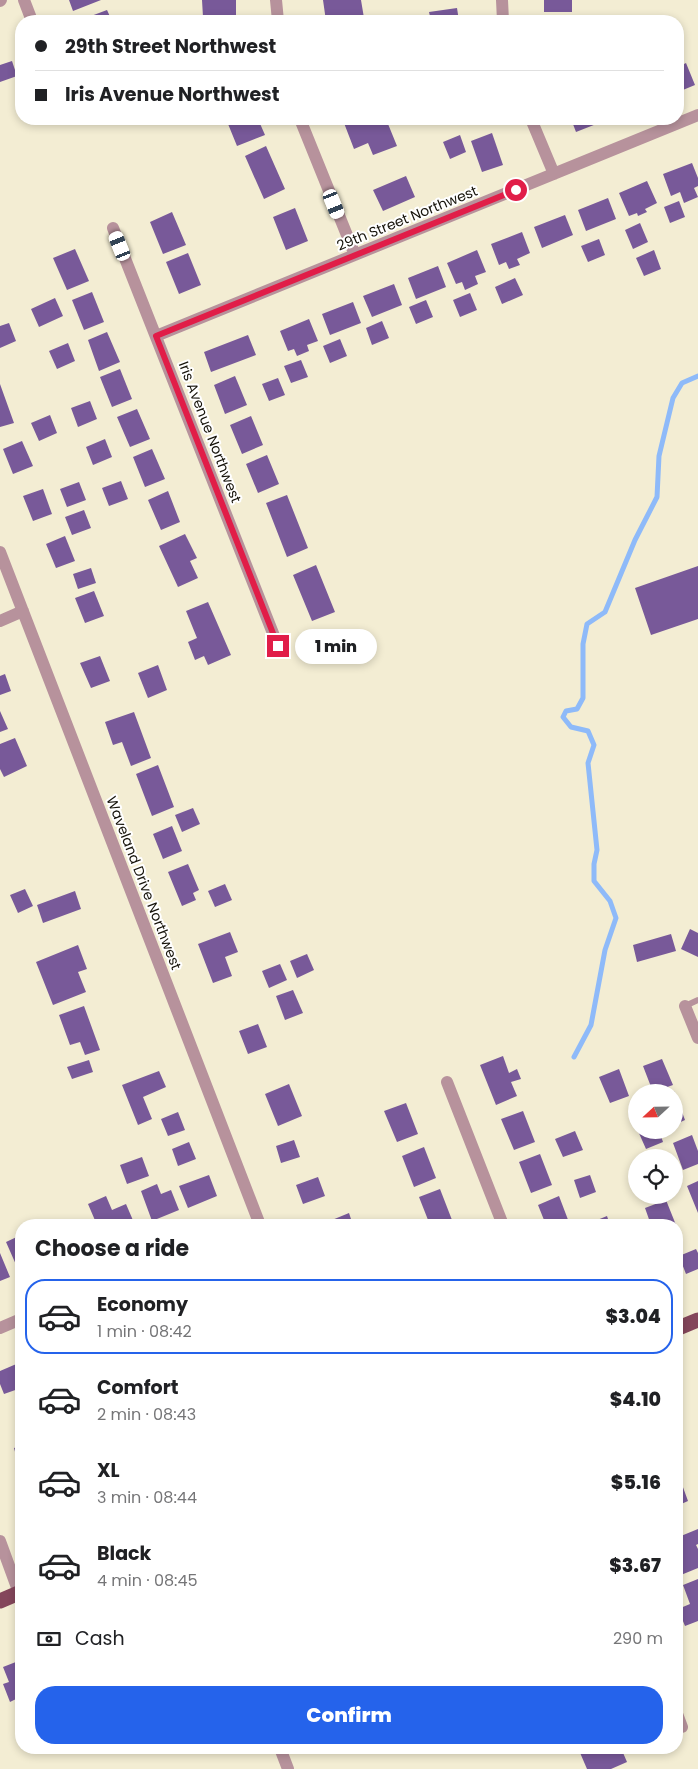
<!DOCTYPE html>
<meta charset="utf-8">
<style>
body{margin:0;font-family:Poppins,sans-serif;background:#f6f6f6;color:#202124;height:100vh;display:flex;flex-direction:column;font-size:19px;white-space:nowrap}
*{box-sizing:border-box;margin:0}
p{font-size:16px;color:#757577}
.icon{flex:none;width:28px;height:28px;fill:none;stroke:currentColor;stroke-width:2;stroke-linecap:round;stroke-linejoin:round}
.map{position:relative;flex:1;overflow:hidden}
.side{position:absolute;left:15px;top:1219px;width:668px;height:535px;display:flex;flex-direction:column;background:#fff;border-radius:20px;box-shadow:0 2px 8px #0003}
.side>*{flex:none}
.top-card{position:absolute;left:15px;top:15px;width:669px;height:110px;border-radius:20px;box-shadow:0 2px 8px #0003;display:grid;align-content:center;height:110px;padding:0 20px;background:#fff}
.needle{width:32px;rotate:248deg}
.tools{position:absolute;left:628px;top:1084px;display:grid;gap:10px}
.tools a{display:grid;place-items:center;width:55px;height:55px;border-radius:50%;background:#fff;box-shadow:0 2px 8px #0003;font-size:25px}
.end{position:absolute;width:22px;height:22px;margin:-11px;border:6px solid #e11d48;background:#fff;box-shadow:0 0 0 2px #fff}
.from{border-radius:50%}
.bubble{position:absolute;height:35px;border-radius:18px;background:#fff;box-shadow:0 2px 8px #0003;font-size:16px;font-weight:800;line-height:35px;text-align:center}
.car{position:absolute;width:15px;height:30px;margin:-15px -8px;border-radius:6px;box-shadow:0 0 4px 1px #0007;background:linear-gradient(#fff 24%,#345 0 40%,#fff 0 76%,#345 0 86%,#fff 0)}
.top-card b{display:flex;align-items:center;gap:18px;height:48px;font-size:19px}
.top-card b+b{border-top:1px solid #e0e0e0}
.top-card i{width:12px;height:12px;background:#202124}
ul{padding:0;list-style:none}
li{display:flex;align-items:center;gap:15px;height:75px;margin:0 10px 8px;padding:0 10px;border:2px solid transparent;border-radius:20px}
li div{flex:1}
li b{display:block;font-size:19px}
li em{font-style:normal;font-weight:800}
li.selected{border-color:#2563eb}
li>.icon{width:45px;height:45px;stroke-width:1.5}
h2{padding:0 20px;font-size:22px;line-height:60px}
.pay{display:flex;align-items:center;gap:12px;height:55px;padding:0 20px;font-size:19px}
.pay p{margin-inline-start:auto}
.cta{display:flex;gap:10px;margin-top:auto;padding:10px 20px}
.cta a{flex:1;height:58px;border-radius:20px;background:#2563eb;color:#fff;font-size:20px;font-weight:800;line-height:58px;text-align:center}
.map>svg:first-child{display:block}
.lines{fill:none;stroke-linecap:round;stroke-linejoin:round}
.stream{stroke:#8ebaf9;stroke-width:5}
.building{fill:#785999}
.lane{stroke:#b7929c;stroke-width:6}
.street{stroke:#b7929c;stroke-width:12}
.primary{stroke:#84465b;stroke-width:15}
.route{stroke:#e11d48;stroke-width:6}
.labels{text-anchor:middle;stroke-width:4;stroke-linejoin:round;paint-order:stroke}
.street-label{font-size:14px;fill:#151209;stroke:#fff}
</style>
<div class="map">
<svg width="698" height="1769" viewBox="0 0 698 1769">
<rect width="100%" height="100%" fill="#f3edd3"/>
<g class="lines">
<!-- stream -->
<path class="stream" d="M 574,1057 L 591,1025 L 605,950 L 616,918 L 610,901 L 594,881 L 594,864 L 597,850 L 588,763 L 594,745 L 588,731 L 571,727 L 563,717 L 566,711 L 577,709 L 583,698 L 583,644 L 587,624 L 605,612 L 635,540 L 657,497 L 659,456 L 673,398 L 682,383 L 698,376"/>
</g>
<!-- building -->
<path class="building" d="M 69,0 L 101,0 L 73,11 Z
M 202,0 L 236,0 L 236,17 L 203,17 Z
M 323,0 L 361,0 L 364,18 L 359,19 L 359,21 L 326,21 Z
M 544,0 L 572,0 L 572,12 L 544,12 Z
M 457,8 L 459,21 L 431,21 L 429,12 Z
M 107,10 L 112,21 L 83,21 L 83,19 Z
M 12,61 L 17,76 L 0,82 L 0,65 Z
M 686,63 L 695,85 L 678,92 L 678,67 Z
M 226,119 L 258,119 L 265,135 L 237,146 Z
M 355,119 L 386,119 L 397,146 L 373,155 L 368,143 L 354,149 L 344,123 Z
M 571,119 L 609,119 L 576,132 Z
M 492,133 L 503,165 L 482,172 L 471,141 Z
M 460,135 L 466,152 L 450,159 L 443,142 Z
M 266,146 L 285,189 L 264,199 L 245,156 Z
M 692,163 L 698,178 L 698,186 L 694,188 L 698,197 L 684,203 L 680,192 L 671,196 L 663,174 Z
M 406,176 L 415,197 L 383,211 L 373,190 Z
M 647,181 L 657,203 L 645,209 L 647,212 L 638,216 L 637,213 L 629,216 L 619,193 Z
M 608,198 L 616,219 L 586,231 L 578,210 Z
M 679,201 L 685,217 L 670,223 L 664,207 Z
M 295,208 L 308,241 L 286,250 L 273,217 Z
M 172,212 L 186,245 L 163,254 L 150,222 Z
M 565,215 L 573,235 L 542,248 L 534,227 Z
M 640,223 L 648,242 L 633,249 L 625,230 Z
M 522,232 L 530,253 L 517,259 L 520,265 L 509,269 L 506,262 L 499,265 L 491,244 Z
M 599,239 L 605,255 L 588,262 L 581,246 Z
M 75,249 L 89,281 L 67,290 L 53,258 Z
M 477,250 L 486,272 L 475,276 L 478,284 L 465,290 L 462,282 L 456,284 L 447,263 Z
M 654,250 L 661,269 L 644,276 L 636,258 Z
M 188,253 L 201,285 L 179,294 L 166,262 Z
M 438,266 L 446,287 L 416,299 L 408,278 Z
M 515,278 L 523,295 L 502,304 L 495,287 Z
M 394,284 L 402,305 L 372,317 L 363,296 Z
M 92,292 L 104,322 L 84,330 L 72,300 Z
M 470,293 L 477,310 L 460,317 L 453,300 Z
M 55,298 L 63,316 L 39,327 L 31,309 Z
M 426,300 L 433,317 L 416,324 L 409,307 Z
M 353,302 L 361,323 L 330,335 L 322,314 Z
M 309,319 L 318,341 L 307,345 L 309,351 L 297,356 L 294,349 L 288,351 L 280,331 Z
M 382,321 L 389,338 L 372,345 L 366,328 Z
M 9,323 L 16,341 L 0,348 L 0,326 Z
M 107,332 L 120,362 L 99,371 L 88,340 Z
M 248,335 L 256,355 L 211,372 L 204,352 Z
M 340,339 L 347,356 L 330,363 L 323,346 Z
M 68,343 L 75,361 L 57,369 L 49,351 Z
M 301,360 L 308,377 L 291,383 L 284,366 Z
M 120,369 L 132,399 L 112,407 L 100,377 Z
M 235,376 L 247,405 L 225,414 L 214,385 Z
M 278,378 L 285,395 L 269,401 L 262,384 Z
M 0,384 L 14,423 L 0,427 Z
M 90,401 L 97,419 L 78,427 L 71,408 Z
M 137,409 L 150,439 L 130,447 L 117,417 Z
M 50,415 L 57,433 L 39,441 L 31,423 Z
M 251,416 L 263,445 L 242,454 L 230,425 Z
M 105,439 L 112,457 L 93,465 L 86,447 Z
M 22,441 L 33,466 L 13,474 L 3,449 Z
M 152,449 L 165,479 L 145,487 L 133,457 Z
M 267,455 L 279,484 L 258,493 L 246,464 Z
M 121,481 L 128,499 L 109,506 L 102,488 Z
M 79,482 L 86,500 L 67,507 L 60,489 Z
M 43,489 L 52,514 L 33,521 L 23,496 Z
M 168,491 L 180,522 L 161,530 L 148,500 Z
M 287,495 L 308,548 L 287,557 L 266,503 Z
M 84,510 L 91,528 L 72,535 L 65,517 Z
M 185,534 L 197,558 L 190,561 L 198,578 L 178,587 L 159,546 Z
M 65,536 L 75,561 L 56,568 L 46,544 Z
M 316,565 L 335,612 L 312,621 L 293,575 Z
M 698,566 L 698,619 L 651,635 L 635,588 Z
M 91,568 L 96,583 L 78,589 L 73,574 Z
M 94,591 L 104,616 L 85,623 L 75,598 Z
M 208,602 L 231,655 L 208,665 L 204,656 L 195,660 L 188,642 L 197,638 L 186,611 Z
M 100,656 L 110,681 L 91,688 L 80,663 Z
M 158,665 L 167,690 L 148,698 L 138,673 Z
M 5,674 L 11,691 L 0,695 L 0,676 Z
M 0,711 L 8,729 L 0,732 Z
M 134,712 L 151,758 L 131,766 L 122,742 L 113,745 L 105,722 Z
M 15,738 L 27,766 L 4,777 L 0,769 L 0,744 Z
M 158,765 L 174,807 L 152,816 L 136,774 Z
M 193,808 L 200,824 L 182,832 L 175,815 Z
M 172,826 L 182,851 L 163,859 L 153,834 Z
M 188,864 L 199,890 L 193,893 L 196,900 L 182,906 L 168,872 Z
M 225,884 L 232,900 L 215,907 L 208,891 Z
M 25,889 L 33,906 L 18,913 L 10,895 Z
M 75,891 L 81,909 L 43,923 L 37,905 Z
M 690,929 L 698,933 L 698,957 L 681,949 Z
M 230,932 L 238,952 L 225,957 L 232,976 L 213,983 L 198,944 Z
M 671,934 L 676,951 L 637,962 L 633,945 Z
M 78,945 L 87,969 L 78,972 L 86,992 L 53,1005 L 36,962 Z
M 307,954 L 314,970 L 297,978 L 290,961 Z
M 280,964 L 287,980 L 269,988 L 262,971 Z
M 293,990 L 303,1013 L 285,1020 L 276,996 Z
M 84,1006 L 100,1050 L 85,1055 L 80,1042 L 70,1045 L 59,1015 Z
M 258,1024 L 267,1047 L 248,1054 L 239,1031 Z
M 503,1056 L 509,1073 L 517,1069 L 521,1079 L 511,1082 L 517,1096 L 496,1105 L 480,1065 Z
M 662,1059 L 673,1085 L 653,1092 L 643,1066 Z
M 89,1060 L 93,1072 L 72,1079 L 67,1067 Z
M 619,1069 L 629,1096 L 610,1103 L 599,1077 Z
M 159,1071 L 166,1087 L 143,1097 L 152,1119 L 138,1125 L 122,1085 Z
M 289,1084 L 302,1116 L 278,1126 L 265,1094 Z
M 674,1091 L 685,1120 L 674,1125 Z
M 406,1103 L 418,1134 L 397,1142 L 384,1111 Z
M 523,1111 L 535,1142 L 514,1150 L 501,1119 Z
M 178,1112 L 185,1130 L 168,1136 L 161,1119 Z
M 640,1130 L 659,1130 L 663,1142 L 646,1149 L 638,1131 Z
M 575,1131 L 583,1150 L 563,1157 L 555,1139 Z
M 692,1135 L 698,1151 L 698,1164 L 683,1170 L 673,1143 Z
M 294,1140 L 300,1157 L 281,1163 L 276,1146 Z
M 189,1142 L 196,1159 L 178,1166 L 172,1149 Z
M 424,1147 L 436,1178 L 414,1187 L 402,1156 Z
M 540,1154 L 552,1185 L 531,1193 L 519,1162 Z
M 142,1157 L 149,1176 L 127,1184 L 120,1165 Z
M 676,1171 L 680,1182 L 674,1184 L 674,1172 Z
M 209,1175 L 217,1196 L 188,1208 L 179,1186 Z
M 590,1175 L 596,1192 L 580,1198 L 574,1180 Z
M 318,1177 L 325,1196 L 303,1204 L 296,1185 Z
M 698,1181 L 698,1213 L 687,1186 Z
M 157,1184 L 161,1194 L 171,1190 L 179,1210 L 152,1221 L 141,1191 Z
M 440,1189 L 452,1220 L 439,1225 L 430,1225 L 419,1197 Z
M 106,1196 L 112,1210 L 126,1204 L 135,1225 L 97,1225 L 88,1204 Z
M 559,1196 L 570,1225 L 546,1225 L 538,1205 Z
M 666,1200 L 676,1225 L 651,1225 L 645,1208 Z
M 349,1213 L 353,1225 L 334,1225 L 332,1220 Z
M 607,1216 L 610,1225 L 585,1225 Z
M 21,1235 L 21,1276 L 6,1242 Z
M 696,1249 L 698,1253 L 698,1269 L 686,1274 L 679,1256 Z
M 0,1253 L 10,1277 L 0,1281 Z
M 21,1362 L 21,1388 L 4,1394 L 0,1384 L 0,1371 Z
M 21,1392 L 21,1405 L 17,1394 Z
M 21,1446 L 21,1474 L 14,1448 Z
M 680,1479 L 688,1501 L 679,1505 L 683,1515 L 676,1517 L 676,1480 Z
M 698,1529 L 698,1544 L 696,1545 L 698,1549 L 698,1568 L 676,1577 L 676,1538 Z
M 698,1579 L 698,1621 L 685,1626 L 678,1609 L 690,1604 L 683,1585 Z
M 21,1660 L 21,1711 L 16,1699 L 10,1702 L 3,1684 L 9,1682 L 3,1667 Z
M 578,1748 L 605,1748 L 606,1750 L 612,1748 L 621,1748 L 627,1762 L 611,1769 L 587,1769 Z"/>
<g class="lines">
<!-- lane -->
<path class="lane" d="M 685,1006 L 698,1000"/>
<!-- street -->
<path class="street" d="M 24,0 L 32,21
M 276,0 L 278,21
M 502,0 L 503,21
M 0,1 L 1,0
M 300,119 L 355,255
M 531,119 L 554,174
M 113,228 L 278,646
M 156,336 L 698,115
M 0,552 L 260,1225
M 0,621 L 23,611
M 685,1006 L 698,1038
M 447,1082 L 503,1225
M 0,1328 L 21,1319
M 0,1541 L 19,1593
M 676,1711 L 682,1727
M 280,1748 L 288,1769"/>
<!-- primary -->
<path class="primary" d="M 676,1329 L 698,1320
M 0,1601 L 21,1592"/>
</g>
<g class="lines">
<!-- route -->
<path class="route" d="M 278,646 L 156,336 L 516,190"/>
</g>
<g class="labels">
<!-- street labels -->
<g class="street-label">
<text transform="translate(407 218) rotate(-22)" y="5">29th Street Northwest</text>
<text transform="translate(210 432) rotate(69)" y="5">Iris Avenue Northwest</text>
<text transform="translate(144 883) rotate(69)" y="5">Waveland Drive Northwest</text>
</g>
</g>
</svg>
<div class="tools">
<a><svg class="needle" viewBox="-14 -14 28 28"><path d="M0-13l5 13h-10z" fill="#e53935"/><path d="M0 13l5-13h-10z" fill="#757577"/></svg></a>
<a><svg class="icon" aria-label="locate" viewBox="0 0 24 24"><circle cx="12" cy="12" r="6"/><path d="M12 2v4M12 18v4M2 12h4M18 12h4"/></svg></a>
</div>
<i class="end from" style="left:516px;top:190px"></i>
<i class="end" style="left:278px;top:646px"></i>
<div class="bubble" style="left:295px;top:629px;width:82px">1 min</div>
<i class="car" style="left:334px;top:204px;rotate:158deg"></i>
<i class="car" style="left:120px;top:246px;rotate:338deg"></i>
<div class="top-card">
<b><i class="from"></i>29th Street Northwest</b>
<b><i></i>Iris Avenue Northwest</b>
</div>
<section class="side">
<h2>Choose a ride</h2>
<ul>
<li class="selected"><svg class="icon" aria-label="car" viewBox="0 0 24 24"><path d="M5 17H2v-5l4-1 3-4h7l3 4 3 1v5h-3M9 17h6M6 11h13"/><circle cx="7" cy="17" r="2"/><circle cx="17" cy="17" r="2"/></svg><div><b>Economy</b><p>1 min · 08:42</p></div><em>$3.04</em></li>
<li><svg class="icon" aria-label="car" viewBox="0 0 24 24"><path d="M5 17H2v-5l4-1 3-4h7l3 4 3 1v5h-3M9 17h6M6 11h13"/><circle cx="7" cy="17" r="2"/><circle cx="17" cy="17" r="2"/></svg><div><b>Comfort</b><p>2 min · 08:43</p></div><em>$4.10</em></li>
<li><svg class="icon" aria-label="car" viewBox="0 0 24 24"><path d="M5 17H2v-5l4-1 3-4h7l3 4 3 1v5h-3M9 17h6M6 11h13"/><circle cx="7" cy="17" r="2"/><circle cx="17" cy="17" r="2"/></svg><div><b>XL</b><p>3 min · 08:44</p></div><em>$5.16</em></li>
<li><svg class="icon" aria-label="car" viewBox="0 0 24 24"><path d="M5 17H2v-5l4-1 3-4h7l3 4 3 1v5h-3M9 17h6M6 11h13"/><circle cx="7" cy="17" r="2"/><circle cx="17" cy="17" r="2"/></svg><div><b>Black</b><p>4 min · 08:45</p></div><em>$3.67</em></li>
</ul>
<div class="pay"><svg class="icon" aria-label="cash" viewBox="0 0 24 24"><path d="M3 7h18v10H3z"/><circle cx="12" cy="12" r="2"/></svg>Cash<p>290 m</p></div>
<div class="cta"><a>Confirm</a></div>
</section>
</div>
